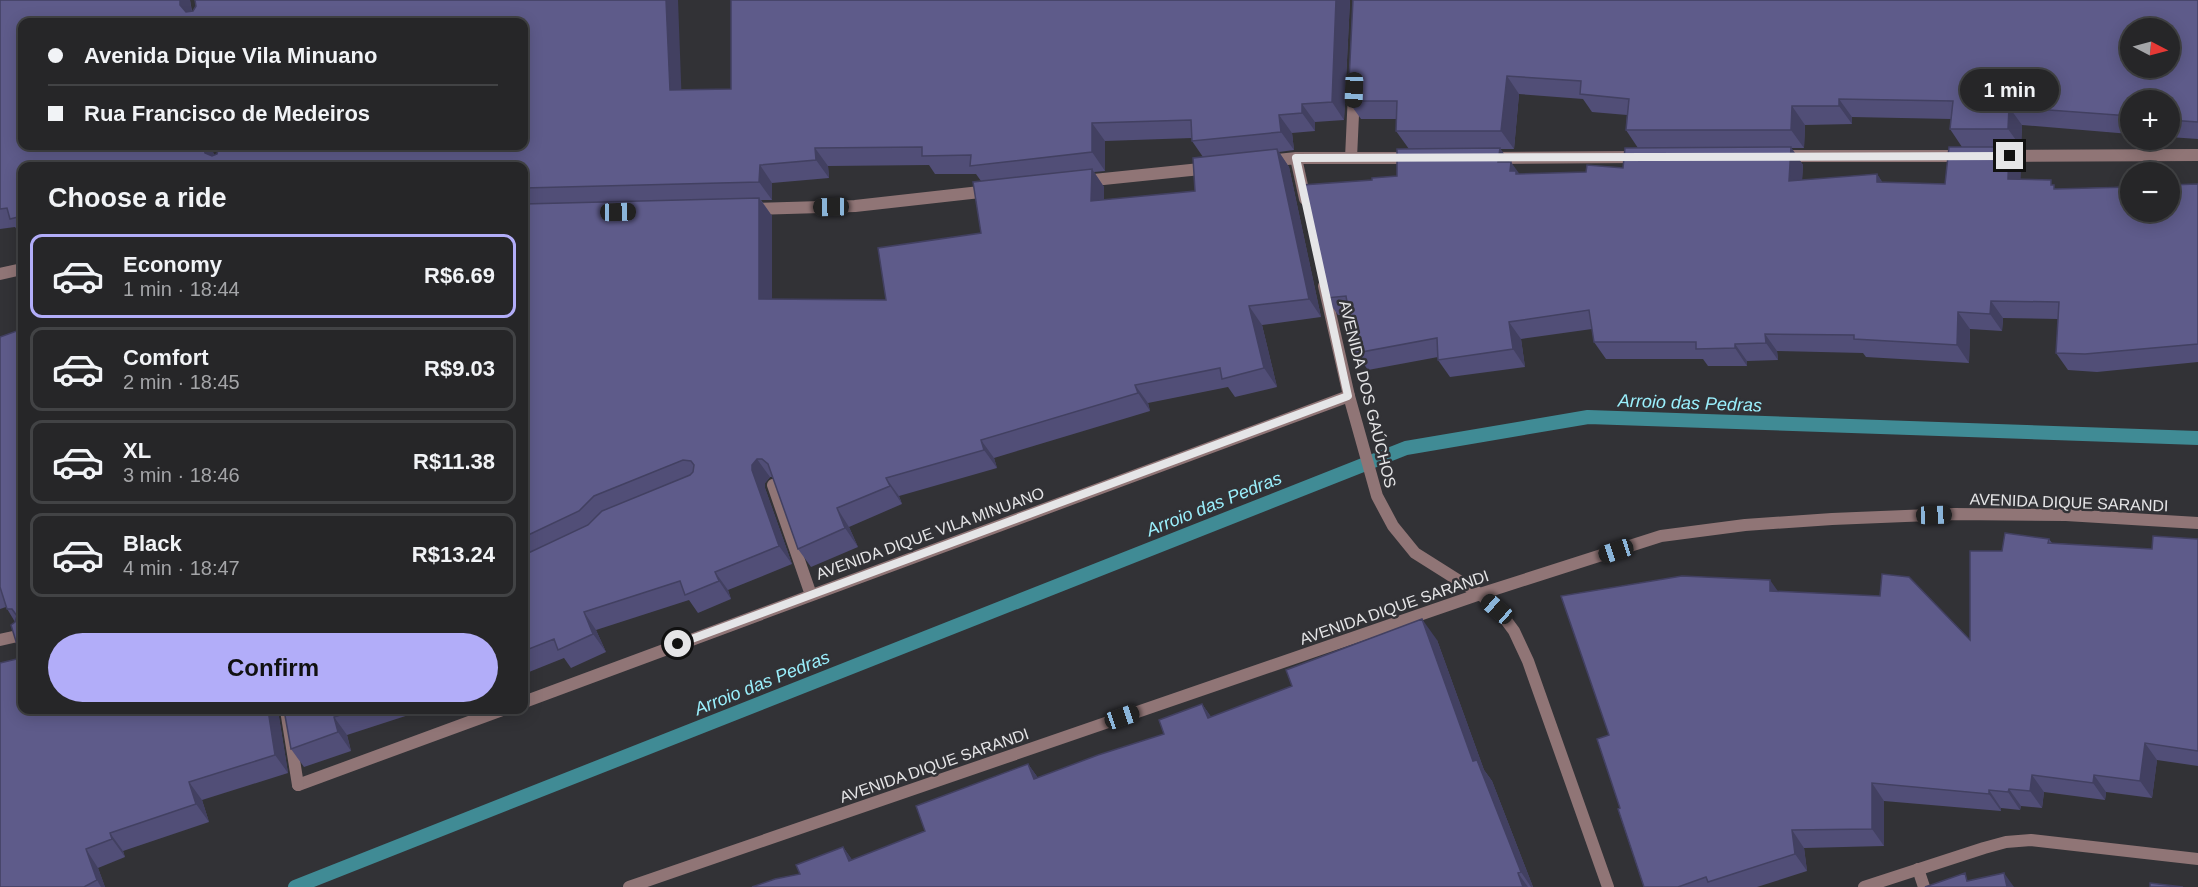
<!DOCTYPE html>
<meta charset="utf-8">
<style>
body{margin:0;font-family:Arial,sans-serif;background:#2e2e30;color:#f1f3f6;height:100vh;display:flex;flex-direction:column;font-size:22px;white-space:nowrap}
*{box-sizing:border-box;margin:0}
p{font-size:20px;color:#a4a5a8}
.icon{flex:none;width:33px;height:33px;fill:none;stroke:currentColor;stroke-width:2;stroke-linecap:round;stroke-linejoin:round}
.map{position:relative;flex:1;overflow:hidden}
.side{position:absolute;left:18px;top:162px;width:510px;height:552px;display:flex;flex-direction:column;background:#262628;border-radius:12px;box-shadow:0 3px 15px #0003,0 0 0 2px #424345}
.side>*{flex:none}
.hud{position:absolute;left:18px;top:18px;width:510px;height:132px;border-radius:12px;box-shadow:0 3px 15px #0003,0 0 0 2px #424345;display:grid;align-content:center;height:132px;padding:0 30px;background:#262628}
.needle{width:39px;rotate:96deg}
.controls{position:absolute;left:2120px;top:18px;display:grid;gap:12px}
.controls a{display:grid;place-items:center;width:60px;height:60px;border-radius:50%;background:#262628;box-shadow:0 3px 15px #0003,0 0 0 2px #424345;font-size:30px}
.end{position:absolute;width:27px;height:27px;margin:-14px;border:8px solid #e5e5e7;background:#111;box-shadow:0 0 0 3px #111}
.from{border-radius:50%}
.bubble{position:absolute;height:42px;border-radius:21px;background:#262628;box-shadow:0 3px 15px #0003,0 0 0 2px #424345;font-size:20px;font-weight:700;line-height:42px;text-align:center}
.car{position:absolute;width:18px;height:36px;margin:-18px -9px;border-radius:8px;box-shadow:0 0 4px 2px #0007;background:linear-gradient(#222 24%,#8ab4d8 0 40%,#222 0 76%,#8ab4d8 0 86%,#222 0)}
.hud b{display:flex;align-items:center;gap:21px;height:57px;font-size:22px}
.hud b+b{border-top:2px solid #424345}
.hud i{width:15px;height:15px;background:#f1f3f6}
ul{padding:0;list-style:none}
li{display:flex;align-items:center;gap:18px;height:84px;margin:0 12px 9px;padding:0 18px;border:3px solid #424345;border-radius:12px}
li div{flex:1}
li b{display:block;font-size:22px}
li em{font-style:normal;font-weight:700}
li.selected{border-color:#b2adf9}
li>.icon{width:54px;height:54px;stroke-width:1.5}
h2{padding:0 30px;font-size:27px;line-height:72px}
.action{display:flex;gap:12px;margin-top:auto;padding:12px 30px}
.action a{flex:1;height:69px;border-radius:36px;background:#b2adf9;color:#111;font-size:24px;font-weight:700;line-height:69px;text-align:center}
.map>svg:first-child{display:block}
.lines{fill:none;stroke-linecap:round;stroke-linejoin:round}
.stream{stroke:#408b95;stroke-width:14}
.lane{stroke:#907576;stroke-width:12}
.street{stroke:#907576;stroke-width:12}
.wall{fill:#514e77;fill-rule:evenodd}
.shaded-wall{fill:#424061}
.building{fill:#5e5b8a;stroke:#424061;stroke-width:1.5;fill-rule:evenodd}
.route{stroke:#e5e5e7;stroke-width:8}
.labels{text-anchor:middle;stroke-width:5;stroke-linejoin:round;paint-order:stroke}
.street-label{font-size:16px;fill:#e5e5e7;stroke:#323236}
.water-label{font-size:18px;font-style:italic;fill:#9aeffc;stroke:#323236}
</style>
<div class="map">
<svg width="2198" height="887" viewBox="0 0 2198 887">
<rect width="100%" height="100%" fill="#323236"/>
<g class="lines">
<!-- stream -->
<path class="stream" d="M 295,887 L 1406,448 L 1588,417 L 2198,438"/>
<!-- lane -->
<path class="lane" d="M 773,485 L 811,595
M 0,640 L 22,635
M 524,702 L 1349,396
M 298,785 L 502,710
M 1918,869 L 1924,887"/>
<!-- street -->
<path class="street" d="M 1782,156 L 1963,156
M 1998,156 L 2198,155
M 1296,158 L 1305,199
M 1351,158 L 1354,93
M 1491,158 L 1639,157
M 1269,161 L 1296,158 L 1414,158
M 1084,181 L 1210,168
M 753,209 L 855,206 L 989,191
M 0,274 L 22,269
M 1324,286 L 1349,396 L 1377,496 L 1393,526 L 1415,553 L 1480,594 L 1497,608 L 1514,631 L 1528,661 L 1608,887
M 286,710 L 298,785
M 629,887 L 1480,594 L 1661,536 L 1745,525 L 1832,519 L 1954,514 L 2066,515 L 2198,523
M 1864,887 L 1984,848 L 2006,842 L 2031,840 L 2198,859"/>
</g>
<!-- wall -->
<path class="wall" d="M 0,0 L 190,0 L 192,11 L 682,90 L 731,89 L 731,0 L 1350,0 L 1344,120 L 1315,122 L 1315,131 L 1292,133 L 1294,150 L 1279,152 L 1289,167 L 1321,317 L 1262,325 L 1277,387 L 1235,397 L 1228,387 L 1148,403 L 1150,411 L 994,458 L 997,468 L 899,496 L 902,504 L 849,527 L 858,547 L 811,567 L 798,549 L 773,477 L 770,477 L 765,483 L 765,488 L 792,564 L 728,590 L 731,599 L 698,613 L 689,600 L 596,630 L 606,652 L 571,668 L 564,658 L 524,674 L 524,166 L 22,166 L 22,237 L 15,227 L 0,229 ZM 22,22 L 524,146 L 214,155 L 212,148 ZM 1192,138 L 1192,141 L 1203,157 L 1195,191 L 1104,200 L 1104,187 L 1094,172 L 1105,171 L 1105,141 ZM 929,165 L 935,174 L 976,174 L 981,181 L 981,233 L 886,300 L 772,299 L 772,216 L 761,200 L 772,200 L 772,183 L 829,178 L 828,166 Z
M 1353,0 L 2198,0 L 2198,139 L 2169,137 L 2169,100 L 2130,100 L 2130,134 L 2022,125 L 2021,147 L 2009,147 L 2021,164 L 2020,180 L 2057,189 L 2198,184 L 2198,362 L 2097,372 L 2068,370 L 2056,353 L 2058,319 L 2003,318 L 2002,331 L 1970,329 L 1969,363 L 1866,357 L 1863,353 L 1777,351 L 1778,360 L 1747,361 L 1747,366 L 1708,366 L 1703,359 L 1606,359 L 1594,342 L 1592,329 L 1521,339 L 1525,367 L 1450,377 L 1438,360 L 1438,357 L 1368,370 L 1356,353 L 1349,314 L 1338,315 L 1326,298 L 1372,180 L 1397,176 L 1409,149 L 1396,131 L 1397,119 L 1361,119 L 1348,101 ZM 1519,94 L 1583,99 L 1592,112 L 1627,115 L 1626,130 L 1638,148 L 1623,168 L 1586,172 L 1519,174 L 1500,149 L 1514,149 ZM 1852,117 L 1951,119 L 1950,129 L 1962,147 L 1945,184 L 1882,182 L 1877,174 L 1802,180 L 1803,165 L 1791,148 L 1804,148 L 1805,125 L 1852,124 Z
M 22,329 L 22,710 L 278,711 L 288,773 L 202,800 L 209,822 L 123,851 L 125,857 L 98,868 L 105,887 L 0,887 L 21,658 L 15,622 L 6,607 L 0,609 L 0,337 Z
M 2049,539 L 2052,543 L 2152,549 L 2198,539 L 2198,766 L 2157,760 L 2152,798 L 2106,792 L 2105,800 L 2044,792 L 2042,808 L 2021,806 L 2020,810 L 2001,808 L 2001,811 L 1884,801 L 1884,846 L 1804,848 L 1807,871 L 1757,887 L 1644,887 L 1620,808 L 1609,735 L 1778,591 L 1970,640 L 2002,551 Z
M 1437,640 L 1484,770 L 1492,781 L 1533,887 L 752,887 L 800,874 L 843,847 L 852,860 L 925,831 L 1028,764 L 1038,778 L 1164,734 L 1202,704 L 1211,717 Z
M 284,710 L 424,710 L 347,735 L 351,751 L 304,767 L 291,749 Z"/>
<!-- shaded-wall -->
<path class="shaded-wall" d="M 180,0 L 190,0 L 193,22 L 180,5 Z
M 666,0 L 678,0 L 682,108 L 670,90 Z
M 1336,0 L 1350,0 L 1344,120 L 1332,102 Z
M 1507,76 L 1519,94 L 1514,149 L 1501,131 Z
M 1839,99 L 1852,117 L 1852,124 L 1839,106 Z
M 1302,104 L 1315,122 L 1315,131 L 1302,113 Z
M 1792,106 L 1805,125 L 1804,148 L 1791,130 Z
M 2009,107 L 2022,125 L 2021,147 L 2008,129 Z
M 1279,115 L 1292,133 L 1294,150 L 1281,132 Z
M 1092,123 L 1105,141 L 1105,171 L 1092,152 Z
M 203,146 L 213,146 L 212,148 L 216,166 L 205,153 Z
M 1791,147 L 1803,165 L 1801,198 L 1789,181 Z
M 2009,147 L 2021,164 L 2020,196 L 2008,179 Z
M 815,148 L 828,166 L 829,178 L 816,160 Z
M 1500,148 L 1511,164 L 1511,162 L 1523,179 L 1498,162 Z
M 1277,149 L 1289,167 L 1321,317 L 1309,299 Z
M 760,165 L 772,183 L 772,200 L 759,182 Z
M 1092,169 L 1104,187 L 1104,219 L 1091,201 Z
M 1877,174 L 1889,192 L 1877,182 Z
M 759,198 L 772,216 L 772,317 L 759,299 Z
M 1991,301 L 2003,318 L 2002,331 L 1990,314 Z
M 1249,306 L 1262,325 L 1277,387 L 1264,368 Z
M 1958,312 L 1970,329 L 1969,363 L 1957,345 Z
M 1509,322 L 1521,339 L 1525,367 L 1513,349 Z
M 1765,334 L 1777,351 L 1778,360 L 1766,343 Z
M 1735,344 L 1747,361 L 1747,366 L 1735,348 Z
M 1135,385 L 1148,403 L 1150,411 L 1138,393 Z
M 981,440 L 994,458 L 997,468 L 984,450 Z
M 757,459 L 770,477 L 765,483 L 765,488 L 792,564 L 779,546 L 752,470 L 752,465 Z
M 886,478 L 899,496 L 902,504 L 890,486 Z
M 837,508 L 849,527 L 858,547 L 845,528 Z
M 715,572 L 728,590 L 731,599 L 719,581 Z
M 1770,580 L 1782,597 L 1770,591 Z
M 584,612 L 596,630 L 606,652 L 593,634 Z
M 1422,619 L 1437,640 L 1484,770 L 1492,781 L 1533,887 L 1531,887 L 1521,872 L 1473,761 Z
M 1202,704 L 1217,725 L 1208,718 Z
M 268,710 L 279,710 L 278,711 L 288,773 L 275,755 Z
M 334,717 L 347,735 L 351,751 L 338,732 Z
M 2145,743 L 2157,760 L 2152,798 L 2140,781 Z
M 1028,764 L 1043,785 L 1034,779 Z
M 2032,775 L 2044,792 L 2042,808 L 2030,791 Z
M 2094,775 L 2106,792 L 2105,800 L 2093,783 Z
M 189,782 L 202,800 L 209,822 L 196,804 Z
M 1872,783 L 1884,801 L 1884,846 L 1872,829 Z
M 2009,789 L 2021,806 L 2020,810 L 2008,792 Z
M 1989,790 L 2001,808 L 2001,811 L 1989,794 Z
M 1792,830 L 1804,848 L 1807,871 L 1795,854 Z
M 110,833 L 123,851 L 125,857 L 112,839 Z
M 843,847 L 858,868 L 849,861 Z
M 86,849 L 98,868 L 105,887 L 101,887 L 97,880 Z
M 1518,873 L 1528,887 L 1523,887 Z
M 2004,873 L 2014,887 L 2007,887 Z"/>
<!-- building -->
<path class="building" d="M 0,0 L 180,0 L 180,5 L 186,12 L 193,11 L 196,6 L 195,0 L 666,0 L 670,90 L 731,89 L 731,0 L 1336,0 L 1332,102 L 1302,104 L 1302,113 L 1279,115 L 1281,132 L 1192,141 L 1191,120 L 1092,123 L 1092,152 L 970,166 L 971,155 L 922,156 L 922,147 L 815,148 L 816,160 L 760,165 L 759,182 L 524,188 L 524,166 L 22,166 L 22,216 L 10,219 L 7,208 L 0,209 ZM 22,22 L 524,22 L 524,146 L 219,146 L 217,154 L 212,156 L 205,153 L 203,146 L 22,146 Z
M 1353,0 L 2198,0 L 2198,122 L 2169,120 L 2169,100 L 2130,100 L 2130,116 L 2009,107 L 2008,129 L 1950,129 L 1953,101 L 1839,99 L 1839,106 L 1792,106 L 1791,130 L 1626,130 L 1629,99 L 1580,94 L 1581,81 L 1507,76 L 1501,131 L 1396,131 L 1397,101 L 1348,101 ZM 2130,28 L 2169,28 L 2169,68 L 2130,68 Z
M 1791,147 L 1789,181 L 1877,174 L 1877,182 L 1945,184 L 1949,147 L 2009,147 L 2008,179 L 2051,180 L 2051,185 L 2054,185 L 2054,189 L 2130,187 L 2130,212 L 2169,212 L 2169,185 L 2198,184 L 2198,344 L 2085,354 L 2056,353 L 2059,302 L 1991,301 L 1990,314 L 1958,312 L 1957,345 L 1854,339 L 1854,335 L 1765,334 L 1766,343 L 1735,344 L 1735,348 L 1696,349 L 1696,342 L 1594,342 L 1589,310 L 1509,322 L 1513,349 L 1438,360 L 1437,338 L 1356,353 L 1346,296 L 1326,298 L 1302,185 L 1372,180 L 1372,178 L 1397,176 L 1397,149 L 1500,148 L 1498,162 L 1511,162 L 1510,171 L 1516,171 L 1516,174 L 1586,172 L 1587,165 L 1623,168 L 1625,148 Z
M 1277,149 L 1309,299 L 1249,306 L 1264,368 L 1222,379 L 1220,368 L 1135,385 L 1138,393 L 981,440 L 984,450 L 886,478 L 890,486 L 837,508 L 845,528 L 798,549 L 768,464 L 762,459 L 757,459 L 752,465 L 752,470 L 779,546 L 715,572 L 719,581 L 685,595 L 680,581 L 584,612 L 593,634 L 558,650 L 554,639 L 524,651 L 524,555 L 588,525 L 602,511 L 690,475 L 693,472 L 694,465 L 691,461 L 683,460 L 594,496 L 579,511 L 524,537 L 524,204 L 759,198 L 759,299 L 886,300 L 878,248 L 981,233 L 973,182 L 1092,169 L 1091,201 L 1195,191 L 1193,158 Z
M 22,329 L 22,710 L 268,710 L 275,755 L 189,782 L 196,804 L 110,833 L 112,839 L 86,849 L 97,880 L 84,887 L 0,887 L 0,663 L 21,658 L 11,625 L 15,622 L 17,616 L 12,609 L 7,609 L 0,587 L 0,337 Z
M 2005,533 L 2049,539 L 2048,543 L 2152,549 L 2153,536 L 2198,539 L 2198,751 L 2145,743 L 2140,781 L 2094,775 L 2093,783 L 2032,775 L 2030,791 L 2009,789 L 2008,792 L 1989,790 L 1989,794 L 1872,783 L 1872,829 L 1792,830 L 1795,854 L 1708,882 L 1706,877 L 1678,887 L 1644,887 L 1618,809 L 1620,808 L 1597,739 L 1609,735 L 1561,596 L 1682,576 L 1770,580 L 1770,591 L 1880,596 L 1882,574 L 1909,577 L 1970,640 L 1970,551 L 2002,551 Z
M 1422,619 L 1473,761 L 1477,760 L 1521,872 L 1518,873 L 1523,887 L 752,887 L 775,879 L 800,874 L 796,865 L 843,847 L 849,861 L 925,831 L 916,806 L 1028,764 L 1034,779 L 1098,755 L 1164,734 L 1159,720 L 1202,704 L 1208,718 L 1292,686 L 1286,670 Z
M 284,710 L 357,710 L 334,717 L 338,732 L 291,749 Z
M 1965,873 L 1967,881 L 2004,873 L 2007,887 L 1925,887 Z
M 2150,883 L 2183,887 L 2150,887 Z"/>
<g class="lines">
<!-- route -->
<path class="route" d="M 678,644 L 1348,396 L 1296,158 L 2010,156"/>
</g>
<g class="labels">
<!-- street labels -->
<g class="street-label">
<text transform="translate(1368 394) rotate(76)" y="6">AVENIDA DOS GAÚCHOS</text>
<text transform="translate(2069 502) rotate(2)" y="6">AVENIDA DIQUE SARANDI</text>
<text transform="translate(930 533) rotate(-20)" y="6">AVENIDA DIQUE VILA MINUANO</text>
<text transform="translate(1394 607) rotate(-19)" y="6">AVENIDA DIQUE SARANDI</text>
<text transform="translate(934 765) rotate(-19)" y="6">AVENIDA DIQUE SARANDI</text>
</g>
<!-- water labels -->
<g class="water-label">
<text transform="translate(1690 403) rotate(2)" y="6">Arroio das Pedras</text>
<text transform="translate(1214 504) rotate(-22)" y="6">Arroio das Pedras</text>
<text transform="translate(762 683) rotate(-22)" y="6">Arroio das Pedras</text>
</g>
</g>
</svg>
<div class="controls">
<a><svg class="needle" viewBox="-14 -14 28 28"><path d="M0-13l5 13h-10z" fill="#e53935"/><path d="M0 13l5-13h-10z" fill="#a4a5a8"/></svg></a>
<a>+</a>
<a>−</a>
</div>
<i class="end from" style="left:678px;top:644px"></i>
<i class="end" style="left:2010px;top:156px"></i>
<div class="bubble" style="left:1960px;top:69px;width:99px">1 min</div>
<i class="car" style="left:1354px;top:90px;rotate:182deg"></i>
<i class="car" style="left:831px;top:207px;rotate:269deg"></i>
<i class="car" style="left:618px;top:212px;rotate:89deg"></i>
<i class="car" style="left:1934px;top:515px;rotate:88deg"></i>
<i class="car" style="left:1616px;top:551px;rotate:252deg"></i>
<i class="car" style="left:1497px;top:609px;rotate:311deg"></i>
<i class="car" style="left:1122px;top:717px;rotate:71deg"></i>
<div class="hud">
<b><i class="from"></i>Avenida Dique Vila Minuano</b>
<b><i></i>Rua Francisco de Medeiros</b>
</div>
<section class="side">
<h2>Choose a ride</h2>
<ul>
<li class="selected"><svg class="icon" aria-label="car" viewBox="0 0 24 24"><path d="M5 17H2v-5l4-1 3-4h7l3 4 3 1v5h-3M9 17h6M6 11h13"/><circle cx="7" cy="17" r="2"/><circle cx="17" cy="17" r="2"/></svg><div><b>Economy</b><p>1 min · 18:44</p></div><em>R$6.69</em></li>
<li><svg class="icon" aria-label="car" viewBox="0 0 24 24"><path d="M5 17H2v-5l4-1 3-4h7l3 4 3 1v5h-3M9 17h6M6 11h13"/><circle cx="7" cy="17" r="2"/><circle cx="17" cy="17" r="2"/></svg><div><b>Comfort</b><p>2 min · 18:45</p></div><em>R$9.03</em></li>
<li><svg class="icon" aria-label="car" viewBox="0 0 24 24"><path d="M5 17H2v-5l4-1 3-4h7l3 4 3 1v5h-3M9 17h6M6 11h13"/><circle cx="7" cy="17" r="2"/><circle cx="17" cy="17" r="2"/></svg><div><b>XL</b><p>3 min · 18:46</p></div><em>R$11.38</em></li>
<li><svg class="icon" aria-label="car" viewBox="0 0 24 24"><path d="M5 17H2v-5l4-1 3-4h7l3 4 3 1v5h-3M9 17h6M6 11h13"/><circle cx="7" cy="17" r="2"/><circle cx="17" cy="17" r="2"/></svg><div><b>Black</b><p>4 min · 18:47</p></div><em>R$13.24</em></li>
</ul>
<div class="action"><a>Confirm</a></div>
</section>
</div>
